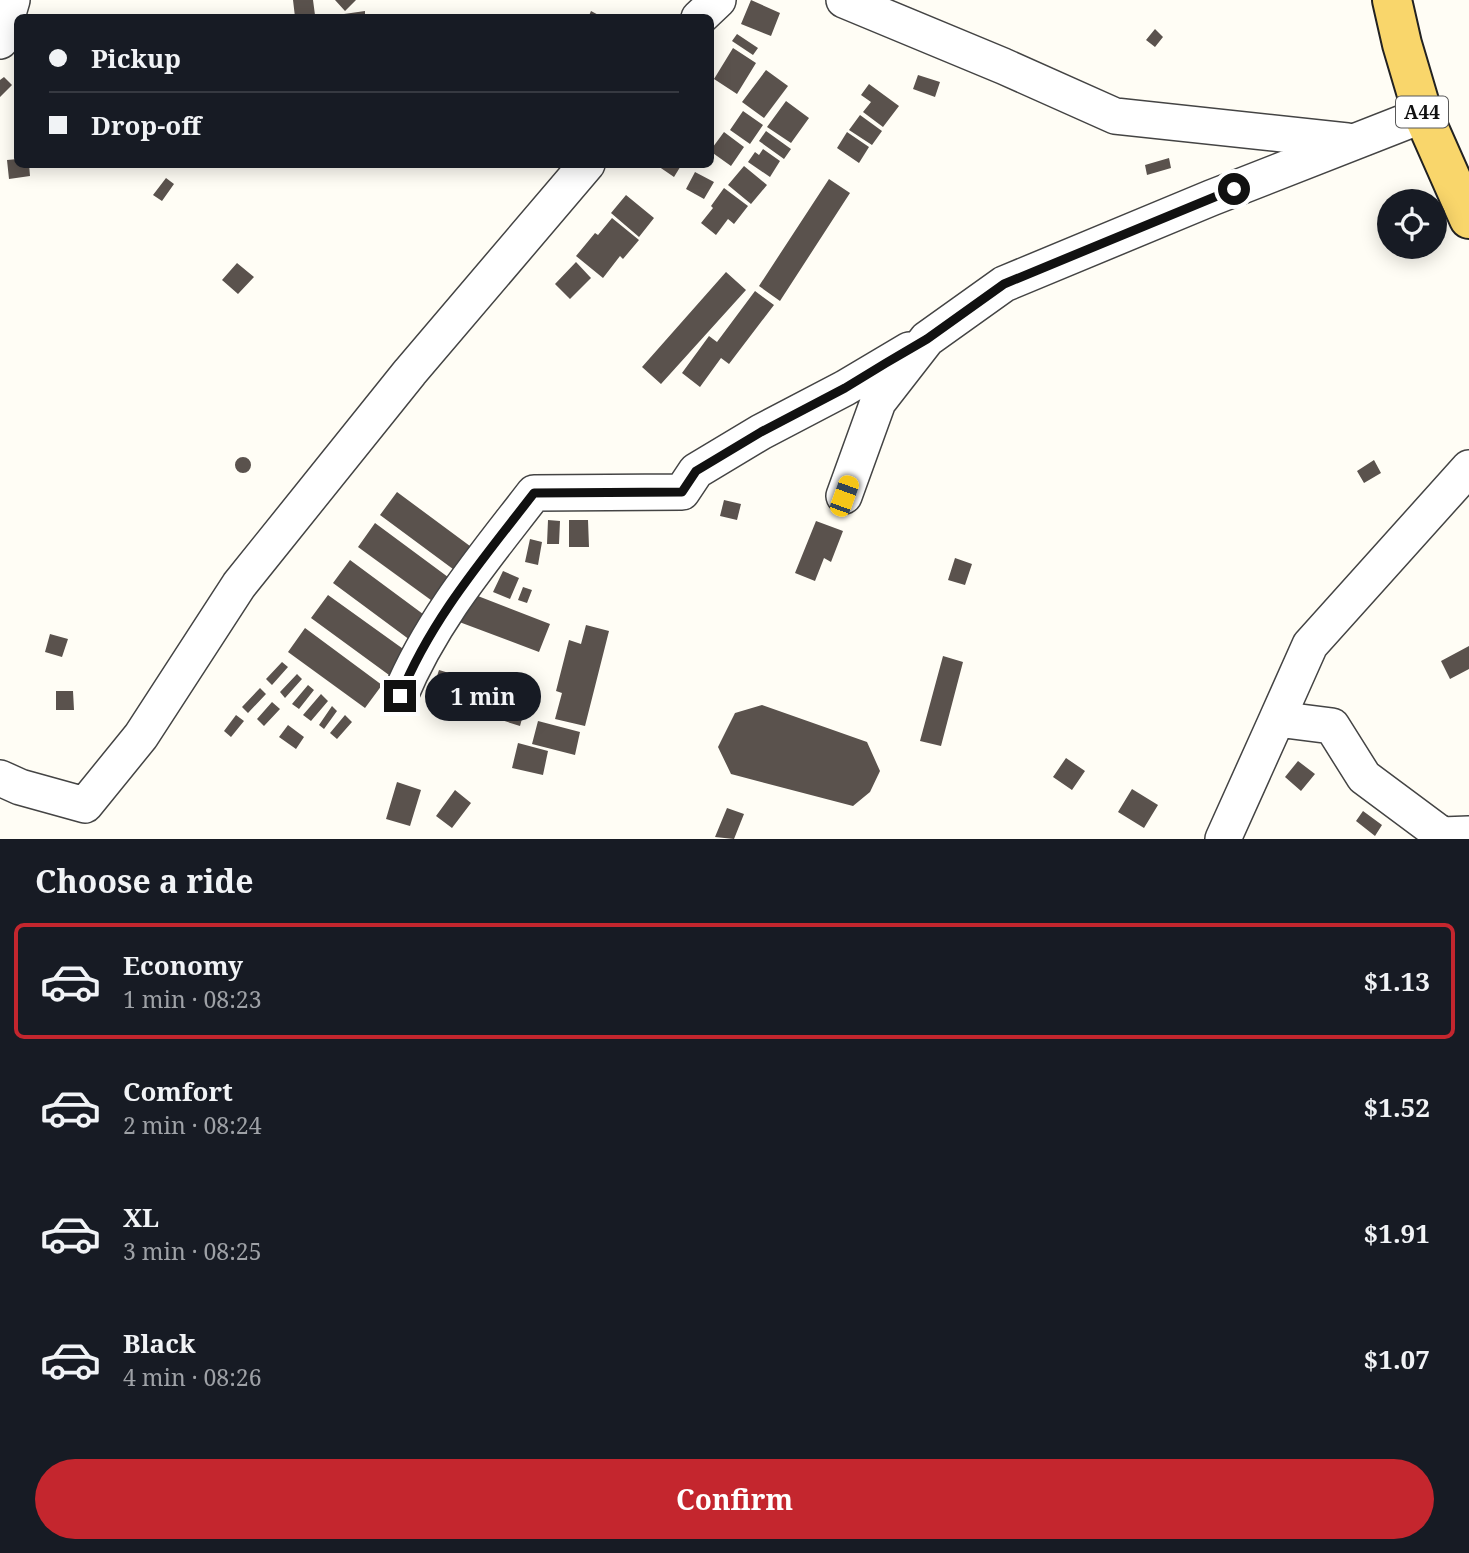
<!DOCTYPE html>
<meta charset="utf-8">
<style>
body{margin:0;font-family:"Noto Serif",serif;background:#20242c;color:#f1f3f6;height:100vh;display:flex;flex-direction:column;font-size:26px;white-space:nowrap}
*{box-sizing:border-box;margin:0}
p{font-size:23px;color:#9ea1a6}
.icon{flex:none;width:38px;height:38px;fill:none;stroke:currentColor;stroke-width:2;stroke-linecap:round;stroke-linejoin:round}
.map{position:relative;height:839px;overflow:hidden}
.details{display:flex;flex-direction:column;background:#171b24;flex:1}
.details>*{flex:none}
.banner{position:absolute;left:14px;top:14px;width:700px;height:154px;border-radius:10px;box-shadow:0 4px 18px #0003;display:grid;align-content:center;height:154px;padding:0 35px;background:#171b24}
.fabs{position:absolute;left:1377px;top:189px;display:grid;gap:14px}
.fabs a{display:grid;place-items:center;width:70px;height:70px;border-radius:50%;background:#171b24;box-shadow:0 4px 18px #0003;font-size:35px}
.end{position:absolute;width:32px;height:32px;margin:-16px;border:9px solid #111;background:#fff;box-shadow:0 0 0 4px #fff}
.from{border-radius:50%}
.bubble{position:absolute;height:49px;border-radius:24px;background:#171b24;box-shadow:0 4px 18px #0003;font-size:23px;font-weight:700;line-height:49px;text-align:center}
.car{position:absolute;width:21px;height:42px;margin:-21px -10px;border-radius:9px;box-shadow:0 0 5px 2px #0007;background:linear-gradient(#f5c518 24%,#345 0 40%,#f5c518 0 76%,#345 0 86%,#f5c518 0)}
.banner b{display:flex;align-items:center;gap:24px;height:66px;font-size:26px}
.banner b+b{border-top:2px solid #363941}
.banner i{width:18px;height:18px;background:#f1f3f6}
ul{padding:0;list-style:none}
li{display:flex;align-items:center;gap:21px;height:116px;margin:0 14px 10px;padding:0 21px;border:4px solid transparent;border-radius:10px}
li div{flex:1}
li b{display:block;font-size:26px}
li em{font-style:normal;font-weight:700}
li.active{border-color:#c4262e}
li>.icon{width:63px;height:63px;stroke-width:1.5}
h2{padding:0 35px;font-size:32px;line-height:84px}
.action{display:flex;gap:14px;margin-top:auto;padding:14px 35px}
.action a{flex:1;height:80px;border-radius:42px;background:#c4262e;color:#fff;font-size:28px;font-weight:700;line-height:80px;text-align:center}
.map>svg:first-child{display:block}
.building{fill:#5a524d}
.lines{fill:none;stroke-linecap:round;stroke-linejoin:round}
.minor-casing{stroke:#444;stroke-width:38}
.major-casing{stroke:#222;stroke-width:42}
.minor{stroke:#fff;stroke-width:35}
.major{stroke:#f9d66b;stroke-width:38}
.route{stroke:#111;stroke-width:9}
.labels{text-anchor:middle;stroke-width:7;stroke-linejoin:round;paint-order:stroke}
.shield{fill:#fff;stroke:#585858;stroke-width:2}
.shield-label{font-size:19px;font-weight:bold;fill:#111}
</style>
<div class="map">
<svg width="1469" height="839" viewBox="0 0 1469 839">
<rect width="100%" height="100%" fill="#fffdf5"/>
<!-- building -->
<path class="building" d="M 293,0 L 313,0 L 315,15 L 295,17 Z
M 335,0 L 356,0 L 345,11 Z
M 751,0 L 780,13 L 771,36 L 741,24 Z
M 365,11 L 365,18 L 344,18 L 344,14 Z
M 591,11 L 604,18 L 588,18 Z
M 341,14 L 341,18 L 318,18 L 318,15 Z
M 1155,29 L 1163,37 L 1155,47 L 1146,40 Z
M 737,34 L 758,48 L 753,55 L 732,41 Z
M 733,48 L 756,63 L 737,94 L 714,79 Z
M 766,70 L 788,86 L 764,118 L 742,102 Z
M 918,75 L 940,82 L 935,97 L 913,89 Z
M 4,77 L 12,85 L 0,97 L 0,80 Z
M 869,84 L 899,106 L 883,127 L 863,112 L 871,102 L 861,95 Z
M 786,101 L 809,118 L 791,143 L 767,127 Z
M 743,111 L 763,125 L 750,144 L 730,130 Z
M 860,115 L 882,131 L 872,145 L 849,130 Z
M 766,131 L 791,149 L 784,159 L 759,141 Z
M 724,132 L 744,147 L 731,166 L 710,151 Z
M 847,132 L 869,147 L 859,163 L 837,148 Z
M 763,149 L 780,161 L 770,177 L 748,162 L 755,152 L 759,155 Z
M 1169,158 L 1171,168 L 1147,175 L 1145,165 Z
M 18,159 L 18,164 L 29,164 L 30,176 L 9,179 L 7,160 Z
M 655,164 L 682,164 L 674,177 Z
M 744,166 L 767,185 L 751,204 L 728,185 Z
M 695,172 L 714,182 L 704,199 L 686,189 Z
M 166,178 L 174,184 L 162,201 L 153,195 Z
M 829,179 L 850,193 L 780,301 L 759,286 Z
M 724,188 L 748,206 L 734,224 L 728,219 L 716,235 L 701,223 L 713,208 L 711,206 Z
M 626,195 L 654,218 L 639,237 L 611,213 Z
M 612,218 L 639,240 L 623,259 L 620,256 L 603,278 L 576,256 L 595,233 L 598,235 Z
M 576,262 L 591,278 L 570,299 L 555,284 Z
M 237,263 L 254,277 L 238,294 L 222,280 Z
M 726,272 L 746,290 L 661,384 L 642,367 Z
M 755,291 L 774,305 L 729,364 L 721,358 L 700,387 L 682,373 L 709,336 L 717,342 Z
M235 465a8 8 0 1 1 16 0a8 8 0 1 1-16 0Z
M 1374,460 L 1381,473 L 1364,483 L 1357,471 Z
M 397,492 L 474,549 L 457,572 L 380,515 Z
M 724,500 L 741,504 L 737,520 L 720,516 Z
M 548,520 L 560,521 L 559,544 L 547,544 Z
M 569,520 L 588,520 L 589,547 L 569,547 Z
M 816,521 L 843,531 L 831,562 L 824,558 L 815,581 L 795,573 Z
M 375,523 L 452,580 L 435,603 L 358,547 Z
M 530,539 L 542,542 L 538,565 L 525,562 Z
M 955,558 L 972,564 L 965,585 L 948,580 Z
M 350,560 L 427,617 L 410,640 L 333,583 Z
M 503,571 L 519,578 L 510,599 L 493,592 Z
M 523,587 L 532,590 L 527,603 L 518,600 Z
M 465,591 L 550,624 L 539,652 L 454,620 Z
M 328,595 L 406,651 L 389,675 L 311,618 Z
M 586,625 L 609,631 L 585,726 L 555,719 L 562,693 L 556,691 L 569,640 L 581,644 Z
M 305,628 L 382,685 L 365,708 L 288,652 Z
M 50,634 L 68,639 L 62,657 L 45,652 Z
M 1469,646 L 1469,669 L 1450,679 L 1441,661 Z
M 943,656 L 963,662 L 941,746 L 920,741 Z
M 282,662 L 288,667 L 272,685 L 266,679 Z
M 439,670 L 528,697 L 520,726 L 430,697 Z
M 297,674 L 302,679 L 285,698 L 280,692 Z
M 308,685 L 314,690 L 299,709 L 292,704 Z
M 260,688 L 266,694 L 248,713 L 242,707 Z
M 56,691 L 73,691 L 74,710 L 56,710 Z
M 321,694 L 328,701 L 311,721 L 303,715 Z
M 272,702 L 280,709 L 264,726 L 257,719 Z
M 762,705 L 867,742 L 880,771 L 870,792 L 853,806 L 731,774 L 718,747 L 735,713 Z
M 332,706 L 337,711 L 324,729 L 319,725 Z
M 236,715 L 244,721 L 231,737 L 224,731 Z
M 345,715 L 352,722 L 337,739 L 330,733 Z
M 538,721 L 580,732 L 575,755 L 532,744 Z
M 288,725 L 304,737 L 296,749 L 279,737 Z
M 518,743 L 548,751 L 543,775 L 512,768 Z
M 1066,758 L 1085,771 L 1072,790 L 1053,777 Z
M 1298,761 L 1315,774 L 1301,791 L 1285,777 Z
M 397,782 L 421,790 L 410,826 L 386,819 Z
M 1132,789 L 1158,805 L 1144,828 L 1118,812 Z
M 455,790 L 471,803 L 452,828 L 436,816 Z
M 727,808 L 744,814 L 734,839 L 715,837 Z
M 1363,811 L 1382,825 L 1375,836 L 1356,821 Z"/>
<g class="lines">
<defs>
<path id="minor" d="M 844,0 L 1003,66 L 1115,116 L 1347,141
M 699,18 L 718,0
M 0,41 L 12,0
M 844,496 L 878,402 L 927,339 L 1004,284 L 1211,198 L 1423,115
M 400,696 C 432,619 484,558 534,493 L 682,492 L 696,471 L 761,432 L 845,388 L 909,350
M 1277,719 L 1310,645 L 1469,468
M 0,778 L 20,787 L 85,805 L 141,736 L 239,585 L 410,372 L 587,164
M 1223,839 L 1277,719 L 1332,726 L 1364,777 L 1442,835 L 1469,834"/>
<path id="major" d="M 1392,0 L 1402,44 L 1423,115 L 1469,219"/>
</defs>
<!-- minor casing -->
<use href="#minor" class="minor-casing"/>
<!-- major casing -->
<use href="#major" class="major-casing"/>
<!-- minor -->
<use href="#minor" class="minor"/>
<!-- major -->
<use href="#major" class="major"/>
</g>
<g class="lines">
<!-- route -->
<path class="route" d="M 400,696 C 431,619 484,558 534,493 L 682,492 L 696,471 L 761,432 L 845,388 L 886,363 L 927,339 L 1004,284 L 1234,189"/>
</g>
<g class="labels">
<!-- shield labels -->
<rect class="shield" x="1396" y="96.5" width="52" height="31" rx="5"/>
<g class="shield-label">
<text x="1422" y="119">A44</text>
</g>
</g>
</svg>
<div class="fabs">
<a><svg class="icon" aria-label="locate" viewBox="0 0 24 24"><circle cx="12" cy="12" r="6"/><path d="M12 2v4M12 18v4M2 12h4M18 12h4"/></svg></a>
</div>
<i class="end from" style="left:1234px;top:189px"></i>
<i class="end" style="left:400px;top:696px"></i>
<div class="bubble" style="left:425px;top:672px;width:116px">1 min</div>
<i class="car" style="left:844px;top:496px;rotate:20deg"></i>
<div class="banner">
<b><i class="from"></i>Pickup</b>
<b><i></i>Drop-off</b>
</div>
</div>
<section class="details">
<h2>Choose a ride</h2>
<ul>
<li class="active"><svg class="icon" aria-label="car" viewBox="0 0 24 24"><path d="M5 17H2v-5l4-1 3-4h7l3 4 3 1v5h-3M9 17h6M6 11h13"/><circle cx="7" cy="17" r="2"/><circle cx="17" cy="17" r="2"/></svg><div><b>Economy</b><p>1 min · 08:23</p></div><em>$1.13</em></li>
<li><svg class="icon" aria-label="car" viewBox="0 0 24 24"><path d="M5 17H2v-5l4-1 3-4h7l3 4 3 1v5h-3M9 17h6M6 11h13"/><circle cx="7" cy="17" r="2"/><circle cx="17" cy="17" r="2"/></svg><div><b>Comfort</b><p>2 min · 08:24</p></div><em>$1.52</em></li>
<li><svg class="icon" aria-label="car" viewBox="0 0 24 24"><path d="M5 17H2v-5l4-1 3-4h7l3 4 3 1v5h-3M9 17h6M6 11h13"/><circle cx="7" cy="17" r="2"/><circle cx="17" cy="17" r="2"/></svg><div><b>XL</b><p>3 min · 08:25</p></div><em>$1.91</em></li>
<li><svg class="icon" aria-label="car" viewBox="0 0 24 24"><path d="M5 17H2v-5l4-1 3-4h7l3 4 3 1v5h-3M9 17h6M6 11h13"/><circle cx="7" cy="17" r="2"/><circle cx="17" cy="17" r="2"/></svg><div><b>Black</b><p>4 min · 08:26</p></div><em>$1.07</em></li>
</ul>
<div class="action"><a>Confirm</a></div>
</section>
